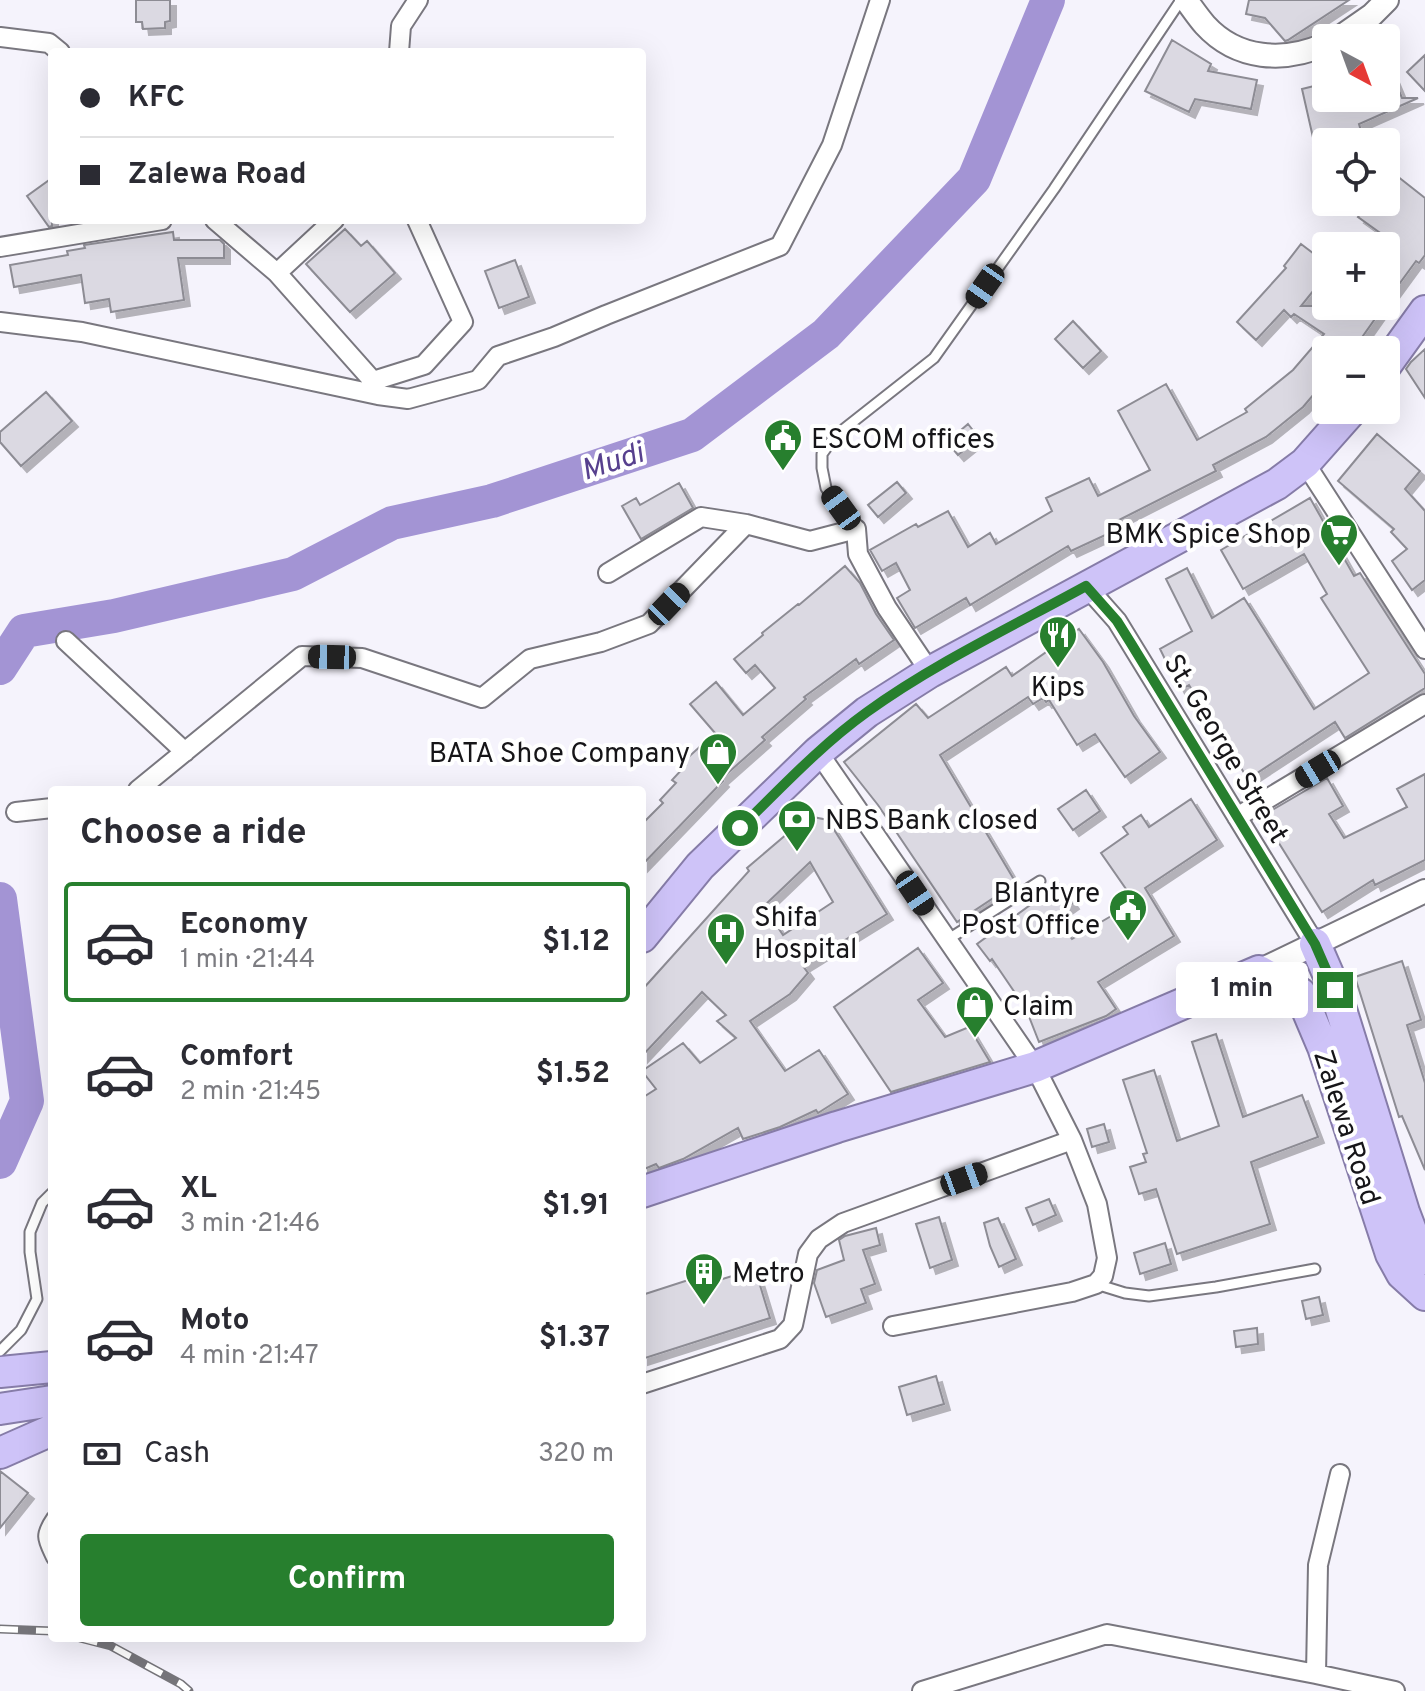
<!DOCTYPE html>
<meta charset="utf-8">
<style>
body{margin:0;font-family:Overpass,sans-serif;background:#f7f7f7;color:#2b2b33;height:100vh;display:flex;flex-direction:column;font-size:30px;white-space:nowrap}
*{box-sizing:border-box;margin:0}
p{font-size:26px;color:#7c7c81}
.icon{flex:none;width:44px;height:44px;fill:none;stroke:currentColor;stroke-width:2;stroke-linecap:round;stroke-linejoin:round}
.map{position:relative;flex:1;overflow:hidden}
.sheet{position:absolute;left:48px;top:786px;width:598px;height:856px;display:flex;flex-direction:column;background:#fff;border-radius:8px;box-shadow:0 8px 32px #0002}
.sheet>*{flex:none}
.guide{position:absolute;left:48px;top:48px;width:598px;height:176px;border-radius:8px;box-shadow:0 8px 32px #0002;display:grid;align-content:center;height:176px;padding:0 32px;background:#fff}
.needle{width:52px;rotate:139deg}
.fabs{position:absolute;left:1312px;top:24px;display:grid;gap:16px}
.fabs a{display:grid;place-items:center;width:88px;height:88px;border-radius:8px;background:#fff;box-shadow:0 8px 32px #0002;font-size:40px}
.end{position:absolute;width:36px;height:36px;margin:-18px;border:10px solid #277f2e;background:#fff;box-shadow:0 0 0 4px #fff}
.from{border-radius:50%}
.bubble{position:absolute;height:56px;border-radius:8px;background:#fff;box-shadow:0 8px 32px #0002;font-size:26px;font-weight:700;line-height:56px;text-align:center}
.car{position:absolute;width:24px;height:48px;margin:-24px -12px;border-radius:10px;box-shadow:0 0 6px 2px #0007;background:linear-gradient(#222 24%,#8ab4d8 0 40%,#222 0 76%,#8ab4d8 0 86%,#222 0)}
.guide b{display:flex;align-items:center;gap:28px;height:76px;font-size:30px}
.guide b+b{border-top:2px solid #e1e1e2}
.guide i{width:20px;height:20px;background:#2b2b33}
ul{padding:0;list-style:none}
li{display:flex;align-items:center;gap:24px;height:120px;margin:0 16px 12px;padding:0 16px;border:4px solid transparent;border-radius:8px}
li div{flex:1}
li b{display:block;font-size:30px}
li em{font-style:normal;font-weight:700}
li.current{border-color:#277f2e}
li>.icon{width:72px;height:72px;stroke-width:1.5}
h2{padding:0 32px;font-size:36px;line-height:96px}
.pay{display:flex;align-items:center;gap:20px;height:88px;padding:0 32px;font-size:30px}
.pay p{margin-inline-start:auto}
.button{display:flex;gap:16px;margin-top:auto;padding:16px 32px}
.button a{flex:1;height:92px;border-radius:8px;background:#277f2e;color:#fff;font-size:32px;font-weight:700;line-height:92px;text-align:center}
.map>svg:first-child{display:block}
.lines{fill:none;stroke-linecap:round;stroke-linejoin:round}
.river{stroke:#a394d4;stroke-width:34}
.building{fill:#dbd9e2;stroke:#8d8c94;stroke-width:2;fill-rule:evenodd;filter:url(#shadow)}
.service-casing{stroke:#79777f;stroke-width:13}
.minor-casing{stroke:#79777f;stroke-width:22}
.tertiary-casing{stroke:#79777f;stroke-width:26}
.trunk-casing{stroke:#867ca8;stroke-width:34}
.service{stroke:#fff;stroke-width:9}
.minor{stroke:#fff;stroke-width:18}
.tertiary{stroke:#fff;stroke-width:22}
.trunk{stroke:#cec3f8;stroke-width:30}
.rail-casing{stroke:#76757a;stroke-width:9}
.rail{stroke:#fff;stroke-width:6;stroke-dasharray:18;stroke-linecap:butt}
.route{stroke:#277f2e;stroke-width:10}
.labels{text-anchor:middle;stroke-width:8;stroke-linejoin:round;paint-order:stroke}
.poi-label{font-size:28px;fill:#161518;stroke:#fff;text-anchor:start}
.street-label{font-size:28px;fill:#161518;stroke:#fff}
.water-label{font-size:30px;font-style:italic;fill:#57408e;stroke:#fff}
</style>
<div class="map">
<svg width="1425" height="1691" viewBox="0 0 1425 1691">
<defs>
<filter id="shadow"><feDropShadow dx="6" dy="6" stdDeviation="0" flood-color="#0004"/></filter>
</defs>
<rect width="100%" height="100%" fill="#f5f3fc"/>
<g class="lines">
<!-- river -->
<path class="river" d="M 0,668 L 24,631 L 114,616 L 293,574 L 392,523 L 492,501 L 692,435 L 826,334 L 974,179 L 1048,0
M 0,899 L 27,1101 L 0,1162"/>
</g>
<!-- building -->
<path class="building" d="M 136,0 L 170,0 L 170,21 L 165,22 L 165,28 L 143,29 L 142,22 L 136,22 Z
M 1249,0 L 1349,0 L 1288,40 L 1285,41 L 1265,18 L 1246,14 Z
M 1172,40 L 1211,64 L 1208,71 L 1257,80 L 1251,109 L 1195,99 L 1189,112 L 1145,91 Z
M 1425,55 L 1425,91 L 1407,72 Z
M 1386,60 L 1402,98 L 1418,98 L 1359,124 L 1361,131 L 1314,142 L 1302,89 L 1326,83 L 1326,98 L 1386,98 Z
M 1392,172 L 1425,198 L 1425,255 L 1419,263 L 1416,261 L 1386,302 L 1386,246 L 1375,246 L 1383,235 L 1358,217 L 1370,202 L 1386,202 L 1386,180 Z
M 52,178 L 52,226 L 49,227 L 27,196 Z
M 345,229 L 361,246 L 367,241 L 395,273 L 350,312 L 306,264 Z
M 173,232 L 174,240 L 220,240 L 224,244 L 224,258 L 178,258 L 184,300 L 111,312 L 109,299 L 85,303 L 81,275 L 14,287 L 10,265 L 68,255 L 67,251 L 85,248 L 84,245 Z
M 1301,244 L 1326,263 L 1326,275 L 1301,306 L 1384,306 L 1353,350 L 1326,350 L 1326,380 L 1303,407 L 1266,437 L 1213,465 L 1216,471 L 1111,524 L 1114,531 L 1071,551 L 1068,546 L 970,605 L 966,598 L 915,628 L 897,598 L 910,590 L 896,563 L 882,571 L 870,550 L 916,524 L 918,527 L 948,511 L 968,547 L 990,533 L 996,544 L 1052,511 L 1046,498 L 1089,478 L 1098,496 L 1150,470 L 1118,411 L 1166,384 L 1197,440 L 1247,412 L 1245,409 L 1293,370 L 1324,334 L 1294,314 L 1291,317 L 1284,310 L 1256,340 L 1237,322 L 1286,268 L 1284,266 Z
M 515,260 L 529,297 L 499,308 L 485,271 Z
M 1073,321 L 1101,351 L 1083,368 L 1055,339 Z
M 1425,349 L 1425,398 L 1406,369 L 1411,362 Z
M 46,392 L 72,421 L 21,466 L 0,442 L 0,432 Z
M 968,424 L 979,438 L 958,455 L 947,442 Z
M 1377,434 L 1420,471 L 1405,489 L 1425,511 L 1425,580 L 1412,590 L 1392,561 L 1407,549 L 1391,532 L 1394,529 L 1338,481 Z
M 897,482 L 906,493 L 878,517 L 868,505 Z
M 679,483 L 693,508 L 641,539 L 622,506 L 636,498 L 640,505 Z
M 1310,498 L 1354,576 L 1360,573 L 1425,674 L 1425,688 L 1345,738 L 1335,722 L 1248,779 L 1189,685 L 1180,690 L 1160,649 L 1192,631 L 1166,579 L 1187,568 L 1212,618 L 1244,598 L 1314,709 L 1369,673 L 1321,598 L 1327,594 L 1304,554 L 1243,589 L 1221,550 Z
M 845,566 L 860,583 L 876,614 L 894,640 L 859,664 L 856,659 L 804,697 L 806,699 L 762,737 L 765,740 L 721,779 L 723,781 L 642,865 L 642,824 L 663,803 L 660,800 L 676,783 L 672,780 L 686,765 L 683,762 L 715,733 L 690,704 L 716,682 L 743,715 L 775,688 L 755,665 L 746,673 L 734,659 L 763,635 L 762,633 L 798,604 L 799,605 Z
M 1079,629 L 1103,662 L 1134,716 L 1160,752 L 1125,777 L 1095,734 L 1077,745 L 1049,700 L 1046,702 L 1043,698 L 1033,704 L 1028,697 L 940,755 L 1016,883 L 957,922 L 878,805 L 844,762 L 916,704 L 928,718 L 1006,667 L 1012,676 Z
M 1425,774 L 1425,860 L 1375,885 L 1373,880 L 1322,912 L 1262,816 L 1327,778 L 1343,806 L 1329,814 L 1344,838 L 1407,807 L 1397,789 Z
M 1086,790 L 1100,811 L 1073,830 L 1058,809 Z
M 1191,799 L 1217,840 L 1145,888 L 1174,936 L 1098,982 L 1116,1009 L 1106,1016 L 1039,1042 L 1026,1009 L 992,959 L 990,961 L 977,944 L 1059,884 L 1073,903 L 1055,916 L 1072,939 L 1135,902 L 1101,853 L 1128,834 L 1123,827 L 1141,815 L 1149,827 Z
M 808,816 L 828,820 L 887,914 L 803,966 L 808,973 L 790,994 L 750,1021 L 785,1071 L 819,1050 L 848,1094 L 818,1113 L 816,1110 L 780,1127 L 743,1139 L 738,1128 L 683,1159 L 659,1168 L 656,1164 L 642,1170 L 642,1098 L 656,1089 L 642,1071 L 683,1043 L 700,1063 L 736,1038 L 717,1021 L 726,1015 L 702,992 L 642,1056 L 642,990 L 749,871 L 747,868 ZM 810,862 L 833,902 L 783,935 L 764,906 Z
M 918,948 L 943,983 L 918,1000 L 945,1037 L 969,1027 L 990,1062 L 891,1092 L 834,1007 Z
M 1402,961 L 1421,1020 L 1407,1025 L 1425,1083 L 1425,1170 L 1402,1116 L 1399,1117 L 1355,977 Z
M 1216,1034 L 1243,1117 L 1302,1095 L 1318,1137 L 1251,1162 L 1270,1224 L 1177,1254 L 1156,1189 L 1139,1194 L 1130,1167 L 1146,1162 L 1143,1154 L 1147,1153 L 1123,1080 L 1154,1070 L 1177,1141 L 1219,1126 L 1192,1042 Z
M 1104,1124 L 1109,1142 L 1092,1147 L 1087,1129 Z
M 1049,1199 L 1056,1215 L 1033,1225 L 1026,1208 Z
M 939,1217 L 952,1260 L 930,1268 L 916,1224 Z
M 998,1218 L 1016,1259 L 999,1267 L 990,1246 L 984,1223 Z
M 876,1228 L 880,1245 L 863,1250 L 875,1284 L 861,1289 L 866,1303 L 826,1317 L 814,1283 L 817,1270 L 844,1260 L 839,1240 L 845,1236 Z
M 1165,1243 L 1171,1264 L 1140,1274 L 1134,1253 Z
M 755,1269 L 770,1318 L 642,1359 L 642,1295 L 713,1272 L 716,1281 Z
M 1319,1297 L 1323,1315 L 1306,1319 L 1302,1301 Z
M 1257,1328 L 1258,1344 L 1236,1347 L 1234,1331 Z
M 936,1376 L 944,1404 L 907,1415 L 899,1387 Z
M 0,1471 L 28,1493 L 0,1528 Z"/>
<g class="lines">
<defs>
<path id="service" d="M 856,529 L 826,488 L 822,468 L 822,454 L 835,436 L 934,358 L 1054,189 L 1181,0
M 947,940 L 1040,881
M 1096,1284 L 1125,1293 L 1149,1296 L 1216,1287 L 1315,1269
M 0,1351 L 21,1330 L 37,1299 L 30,1252 L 30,1232 L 42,1203 L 52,1193
M 52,1517 C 39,1536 43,1540 52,1559"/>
<path id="minor" d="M 0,37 L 49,43 L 60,52
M 399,52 L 401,26 L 418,0
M 215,220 L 277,273
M 334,220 L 277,273 L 373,381 L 424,365 L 463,322 L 417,220
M 0,247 L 162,220
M 0,322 L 82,332 L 378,395 L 408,399 L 478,380 L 498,356 L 554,337 L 606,315 L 780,246 L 832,145 L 880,0
M 1305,463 L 1425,649
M 608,573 L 701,517 L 746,524 L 810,541 L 856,529 L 858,554 L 887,608 L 930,672
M 1086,586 L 1117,621 L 1315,944
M 66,641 L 185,752
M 818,752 L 1035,1067 L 1072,1140 L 1097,1204 L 1107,1258 L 1103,1276 L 1096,1284 L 1072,1292 L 893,1326
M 138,790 L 302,656 L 362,658 L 482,698 L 530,659 L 601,642 L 649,624 L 746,524
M 16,812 L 52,808
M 1237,817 L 1425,704
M 642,1384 L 780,1339 L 793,1325 L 808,1254 L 819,1239 L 843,1223 L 1072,1140
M 1316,1674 L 1395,1691
M 922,1691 L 1107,1634 L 1316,1674 L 1318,1565 L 1340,1474"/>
<path id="tertiary" d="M 1186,0 C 1192,8 1198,17 1205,25 C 1237,60 1284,63 1326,44
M 1339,38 L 1372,15 L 1387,0
M 1259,971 L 1425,891"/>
<path id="trunk" d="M 1386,365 L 1425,311
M 642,937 L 700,866 L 818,752 L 867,712 L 930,672 L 1277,484 L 1305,463 L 1352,410
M 1315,944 L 1335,990 L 1404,1212 L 1415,1241 L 1425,1259
M 642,1192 L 837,1127 L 1035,1067 L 1259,971 L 1300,993 L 1323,1047 L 1391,1254 L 1402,1274 L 1425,1295
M 0,1372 L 52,1367
M 0,1409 L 52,1401
M 0,1453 L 52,1430"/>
</defs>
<!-- service casing -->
<use href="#service" class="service-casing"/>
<!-- minor casing -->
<use href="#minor" class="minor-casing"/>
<!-- tertiary casing -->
<use href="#tertiary" class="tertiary-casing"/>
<!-- trunk casing -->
<use href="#trunk" class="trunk-casing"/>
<!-- service -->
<use href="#service" class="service"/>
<!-- minor -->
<use href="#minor" class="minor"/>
<!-- tertiary -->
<use href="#tertiary" class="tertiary"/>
<!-- trunk -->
<use href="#trunk" class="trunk"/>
<defs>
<path id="rail" d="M 0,1629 L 52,1631
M 80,1638 L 111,1646 L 181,1684 L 189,1691"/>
</defs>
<!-- rail casing -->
<use href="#rail" class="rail-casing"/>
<!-- rail -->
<use href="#rail" class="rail"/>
</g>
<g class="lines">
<!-- route -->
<path class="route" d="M 740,828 C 781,788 821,745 867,712 C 933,664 1015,625 1086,586 L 1117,621 L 1132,645 L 1315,944 L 1335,990"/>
</g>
<!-- icons -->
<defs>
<symbol id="civic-pin" viewBox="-11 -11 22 30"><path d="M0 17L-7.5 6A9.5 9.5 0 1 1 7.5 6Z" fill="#277f2e" stroke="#fff"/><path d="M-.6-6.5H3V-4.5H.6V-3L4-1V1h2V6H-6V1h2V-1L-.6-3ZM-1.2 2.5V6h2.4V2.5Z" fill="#fff"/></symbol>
<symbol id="supermarket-pin" viewBox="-11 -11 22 30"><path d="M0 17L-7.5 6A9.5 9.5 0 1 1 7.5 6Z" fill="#277f2e" stroke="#fff"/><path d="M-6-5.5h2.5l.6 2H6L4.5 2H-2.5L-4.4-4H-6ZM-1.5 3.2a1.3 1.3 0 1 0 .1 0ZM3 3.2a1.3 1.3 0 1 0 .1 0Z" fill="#fff"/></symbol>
<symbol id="restaurant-pin" viewBox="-11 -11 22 30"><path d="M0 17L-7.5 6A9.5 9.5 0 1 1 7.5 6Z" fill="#277f2e" stroke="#fff"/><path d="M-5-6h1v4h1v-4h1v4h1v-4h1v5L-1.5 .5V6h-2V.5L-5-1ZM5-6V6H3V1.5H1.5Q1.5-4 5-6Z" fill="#fff"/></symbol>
<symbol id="shop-pin" viewBox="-11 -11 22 30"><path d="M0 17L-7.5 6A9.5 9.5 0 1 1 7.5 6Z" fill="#277f2e" stroke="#fff"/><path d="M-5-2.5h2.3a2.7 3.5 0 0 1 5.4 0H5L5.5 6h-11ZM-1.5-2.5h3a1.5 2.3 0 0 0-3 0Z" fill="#fff"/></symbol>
<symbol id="bank-pin" viewBox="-11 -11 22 30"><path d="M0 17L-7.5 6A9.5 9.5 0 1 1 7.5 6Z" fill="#277f2e" stroke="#fff"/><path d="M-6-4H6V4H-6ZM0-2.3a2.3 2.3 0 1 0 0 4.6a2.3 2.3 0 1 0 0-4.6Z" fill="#fff"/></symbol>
<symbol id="hospital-pin" viewBox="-11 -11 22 30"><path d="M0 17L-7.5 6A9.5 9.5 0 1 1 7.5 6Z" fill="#277f2e" stroke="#fff"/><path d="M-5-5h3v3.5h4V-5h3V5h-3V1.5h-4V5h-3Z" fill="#fff"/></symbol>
<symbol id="building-pin" viewBox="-11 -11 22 30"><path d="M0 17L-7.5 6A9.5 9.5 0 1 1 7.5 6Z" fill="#277f2e" stroke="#fff"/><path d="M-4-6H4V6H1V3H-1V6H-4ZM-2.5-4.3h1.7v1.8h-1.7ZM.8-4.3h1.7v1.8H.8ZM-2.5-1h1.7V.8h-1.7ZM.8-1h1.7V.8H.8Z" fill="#fff"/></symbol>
</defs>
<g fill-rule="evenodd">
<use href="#civic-pin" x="761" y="416" width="44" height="60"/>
<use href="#supermarket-pin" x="1317" y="511" width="44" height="60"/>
<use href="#restaurant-pin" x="1036" y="613" width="44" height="60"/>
<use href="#shop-pin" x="696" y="730" width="44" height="60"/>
<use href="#bank-pin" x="775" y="797" width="44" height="60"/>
<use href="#civic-pin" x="1106" y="886" width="44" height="60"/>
<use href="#hospital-pin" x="704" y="910" width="44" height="60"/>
<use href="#shop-pin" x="953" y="983" width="44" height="60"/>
<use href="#building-pin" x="682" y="1250" width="44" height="60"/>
</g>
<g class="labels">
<!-- poi labels -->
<g class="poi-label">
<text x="811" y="448">ESCOM offices</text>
<text x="1311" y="543" text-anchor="end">BMK Spice Shop</text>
<text x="1058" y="696" text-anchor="middle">Kips</text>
<text x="690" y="762" text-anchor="end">BATA Shoe Company</text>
<text x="825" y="829">NBS Bank closed</text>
<text x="1100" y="902" text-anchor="end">Blantyre<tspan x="1100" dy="32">Post Office</tspan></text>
<text x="754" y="926">Shifa<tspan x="754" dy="32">Hospital</tspan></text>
<text x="1003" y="1015">Claim</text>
<text x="732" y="1282">Metro</text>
</g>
<!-- street labels -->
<g class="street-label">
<text transform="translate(1227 748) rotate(59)" y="10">St. George Street</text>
<text transform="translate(1348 1127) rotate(72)" y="10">Zalewa Road</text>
</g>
<!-- water labels -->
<g class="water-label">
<text transform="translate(612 461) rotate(-18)" y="10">Mudi</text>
</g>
</g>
</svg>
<div class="fabs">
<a><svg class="needle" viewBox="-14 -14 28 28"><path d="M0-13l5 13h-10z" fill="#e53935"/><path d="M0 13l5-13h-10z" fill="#7c7c81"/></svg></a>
<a><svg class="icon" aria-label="locate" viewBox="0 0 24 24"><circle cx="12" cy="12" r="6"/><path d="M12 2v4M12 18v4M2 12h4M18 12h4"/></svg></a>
<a>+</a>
<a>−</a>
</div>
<i class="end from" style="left:740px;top:828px"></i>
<i class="end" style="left:1335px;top:990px"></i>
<div class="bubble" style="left:1176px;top:962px;width:132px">1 min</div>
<i class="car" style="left:985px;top:286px;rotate:215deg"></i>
<i class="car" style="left:841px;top:508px;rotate:324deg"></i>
<i class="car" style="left:669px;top:604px;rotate:44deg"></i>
<i class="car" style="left:332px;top:657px;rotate:271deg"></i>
<i class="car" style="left:1318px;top:769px;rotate:239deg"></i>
<i class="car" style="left:915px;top:893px;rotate:146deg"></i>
<i class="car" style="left:964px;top:1179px;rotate:70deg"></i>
<div class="guide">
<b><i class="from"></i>KFC</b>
<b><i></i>Zalewa Road</b>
</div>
<section class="sheet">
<h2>Choose a ride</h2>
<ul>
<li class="current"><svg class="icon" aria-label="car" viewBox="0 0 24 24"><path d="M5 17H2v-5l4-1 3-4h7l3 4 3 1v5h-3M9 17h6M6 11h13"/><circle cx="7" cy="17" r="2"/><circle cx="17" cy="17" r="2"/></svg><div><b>Economy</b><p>1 min · 21:44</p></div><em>$1.12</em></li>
<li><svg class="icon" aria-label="car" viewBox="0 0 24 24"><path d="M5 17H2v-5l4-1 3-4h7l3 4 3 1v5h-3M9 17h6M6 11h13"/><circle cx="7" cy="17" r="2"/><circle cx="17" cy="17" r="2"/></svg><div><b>Comfort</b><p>2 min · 21:45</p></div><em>$1.52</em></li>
<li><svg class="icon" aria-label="car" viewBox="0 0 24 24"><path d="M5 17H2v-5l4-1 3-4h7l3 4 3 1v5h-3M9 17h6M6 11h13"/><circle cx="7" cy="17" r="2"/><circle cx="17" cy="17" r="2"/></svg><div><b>XL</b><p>3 min · 21:46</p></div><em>$1.91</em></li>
<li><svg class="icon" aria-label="car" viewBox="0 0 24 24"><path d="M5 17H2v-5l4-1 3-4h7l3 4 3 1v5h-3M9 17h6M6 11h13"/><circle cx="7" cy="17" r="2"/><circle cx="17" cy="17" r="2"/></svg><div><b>Moto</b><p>4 min · 21:47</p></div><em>$1.37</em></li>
</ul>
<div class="pay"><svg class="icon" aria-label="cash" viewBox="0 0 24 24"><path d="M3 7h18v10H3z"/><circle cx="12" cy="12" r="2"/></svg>Cash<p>320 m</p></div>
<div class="button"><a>Confirm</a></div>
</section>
</div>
